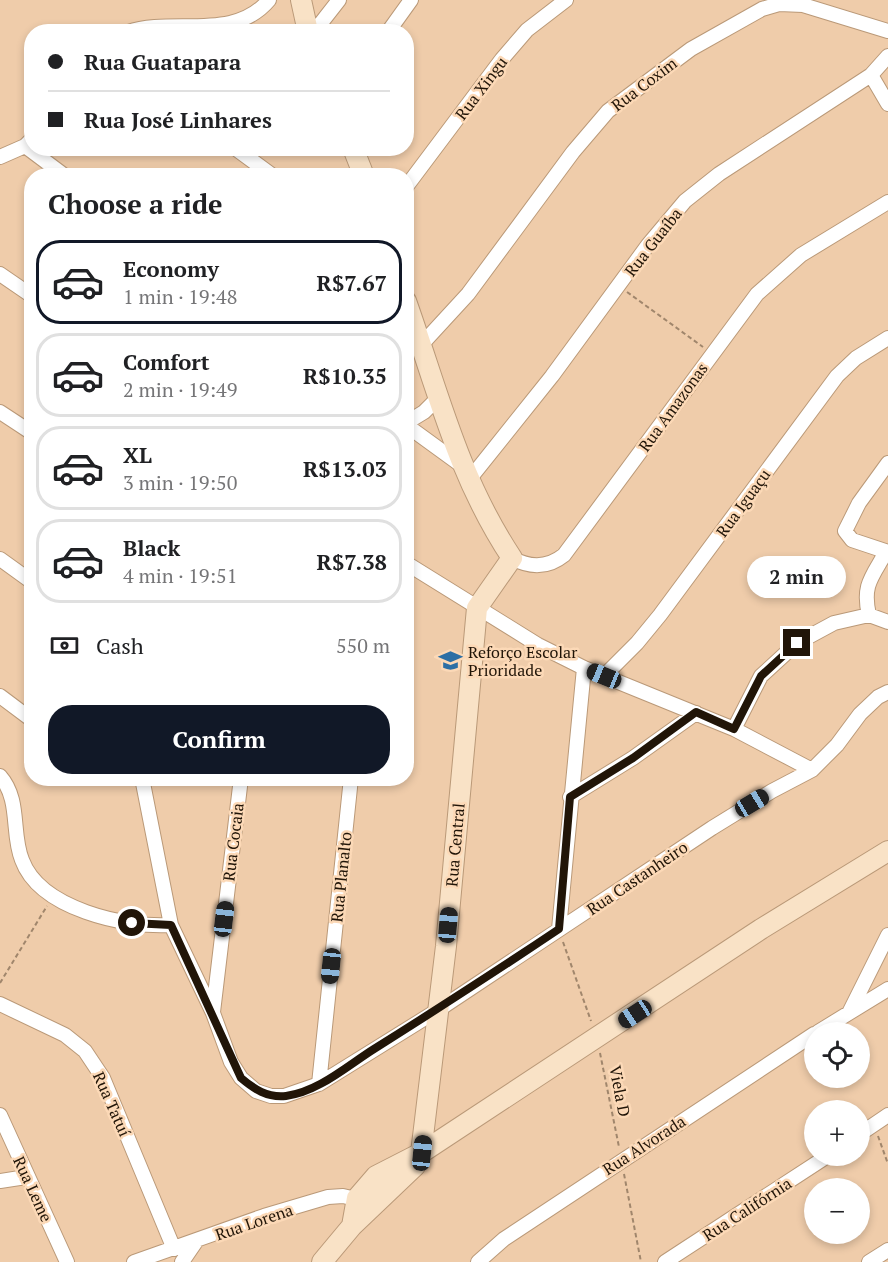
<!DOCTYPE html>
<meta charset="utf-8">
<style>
body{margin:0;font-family:"PT Serif",serif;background:#f2f2f2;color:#202124;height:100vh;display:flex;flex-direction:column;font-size:22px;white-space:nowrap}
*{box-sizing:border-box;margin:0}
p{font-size:20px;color:#757577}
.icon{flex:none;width:33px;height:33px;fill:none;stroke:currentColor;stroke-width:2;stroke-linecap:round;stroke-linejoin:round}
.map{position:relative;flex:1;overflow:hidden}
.panel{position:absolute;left:24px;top:168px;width:390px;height:618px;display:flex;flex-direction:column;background:#fff;border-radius:24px;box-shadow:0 3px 9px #0003}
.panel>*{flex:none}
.banner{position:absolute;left:24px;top:24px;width:390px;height:132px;border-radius:24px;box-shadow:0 3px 9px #0003;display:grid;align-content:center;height:132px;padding:0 24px;background:#fff}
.buttons{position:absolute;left:804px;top:1022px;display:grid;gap:12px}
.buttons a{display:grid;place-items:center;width:66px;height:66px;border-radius:50%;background:#fff;box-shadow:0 3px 9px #0003;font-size:30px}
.end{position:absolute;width:27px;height:27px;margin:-14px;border:8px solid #211508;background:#fff;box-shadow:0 0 0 3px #fff}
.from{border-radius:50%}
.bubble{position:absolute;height:42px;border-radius:21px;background:#fff;box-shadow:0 3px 9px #0003;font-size:20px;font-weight:700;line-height:42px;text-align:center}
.car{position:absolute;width:18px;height:36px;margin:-18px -9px;border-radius:8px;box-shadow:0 0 4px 2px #0007;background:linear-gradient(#222 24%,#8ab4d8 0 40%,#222 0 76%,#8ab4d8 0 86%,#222 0)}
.banner b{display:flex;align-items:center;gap:21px;height:57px;font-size:22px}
.banner b+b{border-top:2px solid #e0e0e0}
.banner i{width:15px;height:15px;background:#202124}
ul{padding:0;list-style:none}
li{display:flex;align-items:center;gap:18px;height:84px;margin:0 12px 9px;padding:0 12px;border:3px solid #e0e0e0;border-radius:24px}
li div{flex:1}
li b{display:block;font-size:22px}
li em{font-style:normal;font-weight:700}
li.current{border-color:#111827}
li>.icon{width:54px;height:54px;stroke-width:1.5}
h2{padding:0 24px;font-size:27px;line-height:72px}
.pay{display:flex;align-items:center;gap:15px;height:66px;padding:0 24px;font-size:22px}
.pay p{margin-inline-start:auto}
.cta{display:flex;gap:12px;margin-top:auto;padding:12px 24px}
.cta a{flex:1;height:69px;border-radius:24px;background:#111827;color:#fff;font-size:24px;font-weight:700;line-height:69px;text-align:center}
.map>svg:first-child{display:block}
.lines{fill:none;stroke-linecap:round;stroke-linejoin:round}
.street-casing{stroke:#ba9978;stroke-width:16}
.secondary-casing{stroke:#ba9978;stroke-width:22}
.path{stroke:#a0866c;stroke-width:2;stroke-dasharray:4.5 3;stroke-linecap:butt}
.street{stroke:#fff;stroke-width:14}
.secondary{stroke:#f9e2c6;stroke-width:20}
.route{stroke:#211508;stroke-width:8}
.labels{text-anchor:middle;stroke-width:5;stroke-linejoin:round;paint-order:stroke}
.street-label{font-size:16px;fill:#211508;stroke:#fcd9b7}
.poi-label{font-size:16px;fill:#211508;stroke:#fcd9b7;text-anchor:start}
</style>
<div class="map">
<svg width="888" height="1262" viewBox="0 0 888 1262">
<rect width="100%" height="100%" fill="#efccaa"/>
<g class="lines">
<defs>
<path id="street" d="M 128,32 C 173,17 234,42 269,0
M 309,32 L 321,23 L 339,0
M 388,32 L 411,0
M 871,75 L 888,104
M 25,146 L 65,176
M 235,148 L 273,176
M 0,157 L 25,146 L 32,139
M 406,187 L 502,59 L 527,30 L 566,0
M 0,274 L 32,296
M 422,344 L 468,294 L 573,152 L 608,111 L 691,49 L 762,9 L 779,4 L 803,5 L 888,31
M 0,412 L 32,433
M 406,423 L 424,412 L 437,399
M 406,425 L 461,465
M 888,463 L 859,503 L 845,531 L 852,540 L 888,552
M 468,481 L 552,376 L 648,245 L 685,201 L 719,174 L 871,75 L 888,56
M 512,558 C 530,568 548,568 564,555 L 757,294 L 801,255 L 888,202
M 0,559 L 32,582
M 406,563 L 538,645 L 584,668 L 734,729 L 812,770
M 869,615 C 862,585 872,577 886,552
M 604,676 L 637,643 L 660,615 L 837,376 L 856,358 L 888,338
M 0,696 L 32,720
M 734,729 L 761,676 L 797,643 L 834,623 L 869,615 L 888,622
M 0,776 C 21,800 11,833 22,860 C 40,909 125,928 171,925
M 142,778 L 171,925 L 213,1013 L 231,1062 L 241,1078 L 256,1091 L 271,1096 L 284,1096 L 319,1084 L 438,1010 L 712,828 L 772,791 L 812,770 L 837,745 L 860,714 L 878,697 L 888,692
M 570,797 L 633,758 L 696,713
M 559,929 L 584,668
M 0,1004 L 65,1035 L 85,1051 L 103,1078 L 174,1249
M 213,1012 L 241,778
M 849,1013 L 888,935
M 818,1032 L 888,989
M 319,1084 L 351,778
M 0,1115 L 67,1262
M 860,1134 L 888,1115
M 0,1181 L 26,1177
M 134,1262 L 264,1216 L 328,1197 L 343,1196 L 364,1201
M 182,1262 L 195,1243
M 478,1262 L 504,1239 L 814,1034
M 665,1262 L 829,1155
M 869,1262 L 888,1250"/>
<path id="secondary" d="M 301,0 L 308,32
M 353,148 L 364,176
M 352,1226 L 357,1198 L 376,1176 L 421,1153 L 761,929 L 888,851
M 322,1262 L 352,1226 L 415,1166 L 421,1153 L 446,946 L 477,608 L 512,558 C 458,477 438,391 406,301"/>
</defs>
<!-- street casing -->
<use href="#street" class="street-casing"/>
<!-- secondary casing -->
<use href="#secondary" class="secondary-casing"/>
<!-- path -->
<path class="path" d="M 627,292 L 703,347
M 563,942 L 591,1021
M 0,983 L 47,906
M 600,1053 L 619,1147
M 878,1136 L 888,1164
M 624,1174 L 641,1262"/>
<!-- street -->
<use href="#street" class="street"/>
<!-- secondary -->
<use href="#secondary" class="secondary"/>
</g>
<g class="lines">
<!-- route -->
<path class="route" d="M 132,923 L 171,925 L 241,1078 C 254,1089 267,1098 286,1096 C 318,1092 347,1066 374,1049 C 436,1010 498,970 559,929 L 570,797 L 633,758 L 696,712 L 734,729 L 761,676 L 797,643"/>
</g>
<!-- icons -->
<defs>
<symbol id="school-bare" viewBox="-9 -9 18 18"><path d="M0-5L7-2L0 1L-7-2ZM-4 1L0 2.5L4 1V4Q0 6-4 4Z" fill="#2d6fa5" stroke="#fcd9b7" stroke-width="2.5" paint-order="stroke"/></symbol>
</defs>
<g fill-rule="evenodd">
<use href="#school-bare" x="434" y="644" width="33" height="33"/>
</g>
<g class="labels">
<!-- street labels -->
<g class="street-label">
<text transform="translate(644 84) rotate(-37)" y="6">Rua Coxim</text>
<text transform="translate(481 88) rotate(-53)" y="6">Rua Xingu</text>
<text transform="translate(653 242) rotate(-52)" y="6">Rua Guaíba</text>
<text transform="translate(673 407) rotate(-54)" y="6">Rua Amazonas</text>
<text transform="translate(743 503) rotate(-54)" y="6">Rua Iguaçu</text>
<text transform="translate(233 842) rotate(-83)" y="6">Rua Cocaia</text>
<text transform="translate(455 845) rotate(-85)" y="6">Rua Central</text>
<text transform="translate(341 877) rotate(-84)" y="6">Rua Planalto</text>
<text transform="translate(637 878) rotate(-34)" y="6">Rua Castanheiro</text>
<text transform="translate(620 1091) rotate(79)" y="6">Viela D</text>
<text transform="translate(112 1104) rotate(66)" y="6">Rua Tatuí</text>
<text transform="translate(644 1145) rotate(-33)" y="6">Rua Alvorada</text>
<text transform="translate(33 1189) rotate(65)" y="6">Rua Leme</text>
<text transform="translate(747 1209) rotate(-33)" y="6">Rua Califórnia</text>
<text transform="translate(254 1222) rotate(-19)" y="6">Rua Lorena</text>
</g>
<!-- poi labels -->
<g class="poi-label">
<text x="468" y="658">Reforço Escolar<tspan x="468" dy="18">Prioridade</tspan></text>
</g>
</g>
</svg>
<div class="buttons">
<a><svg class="icon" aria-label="locate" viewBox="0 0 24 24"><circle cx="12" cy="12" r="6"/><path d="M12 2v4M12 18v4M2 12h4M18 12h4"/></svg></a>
<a>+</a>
<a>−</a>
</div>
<i class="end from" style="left:132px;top:923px"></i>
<i class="end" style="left:797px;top:643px"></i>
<div class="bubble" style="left:747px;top:556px;width:99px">2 min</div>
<i class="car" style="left:604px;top:676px;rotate:292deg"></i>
<i class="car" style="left:752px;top:803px;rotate:59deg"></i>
<i class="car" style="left:224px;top:919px;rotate:7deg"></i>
<i class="car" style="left:448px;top:925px;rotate:5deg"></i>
<i class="car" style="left:331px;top:966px;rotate:186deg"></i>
<i class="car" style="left:635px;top:1014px;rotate:237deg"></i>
<i class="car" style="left:422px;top:1153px;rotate:6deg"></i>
<div class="banner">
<b><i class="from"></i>Rua Guatapara</b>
<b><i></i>Rua José Linhares</b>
</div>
<section class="panel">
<h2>Choose a ride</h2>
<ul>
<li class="current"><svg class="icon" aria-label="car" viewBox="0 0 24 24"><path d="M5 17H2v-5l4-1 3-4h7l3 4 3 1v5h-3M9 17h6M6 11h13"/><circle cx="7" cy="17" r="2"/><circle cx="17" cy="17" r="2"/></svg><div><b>Economy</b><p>1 min · 19:48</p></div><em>R$7.67</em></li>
<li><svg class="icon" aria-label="car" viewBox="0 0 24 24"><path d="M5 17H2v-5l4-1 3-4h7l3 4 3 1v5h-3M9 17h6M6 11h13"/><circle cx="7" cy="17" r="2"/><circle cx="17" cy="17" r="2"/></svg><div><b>Comfort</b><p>2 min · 19:49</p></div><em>R$10.35</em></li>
<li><svg class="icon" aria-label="car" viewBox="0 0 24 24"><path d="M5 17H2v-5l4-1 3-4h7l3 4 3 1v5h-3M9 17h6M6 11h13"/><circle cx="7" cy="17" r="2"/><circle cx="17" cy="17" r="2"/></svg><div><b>XL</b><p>3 min · 19:50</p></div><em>R$13.03</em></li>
<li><svg class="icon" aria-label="car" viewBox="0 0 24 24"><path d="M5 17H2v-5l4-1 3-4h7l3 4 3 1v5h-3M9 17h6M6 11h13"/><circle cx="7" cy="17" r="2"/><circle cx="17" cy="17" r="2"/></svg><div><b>Black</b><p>4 min · 19:51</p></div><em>R$7.38</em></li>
</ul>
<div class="pay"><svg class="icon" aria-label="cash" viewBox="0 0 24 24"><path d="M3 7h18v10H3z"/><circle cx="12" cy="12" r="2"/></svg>Cash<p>550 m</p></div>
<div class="cta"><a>Confirm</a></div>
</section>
</div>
